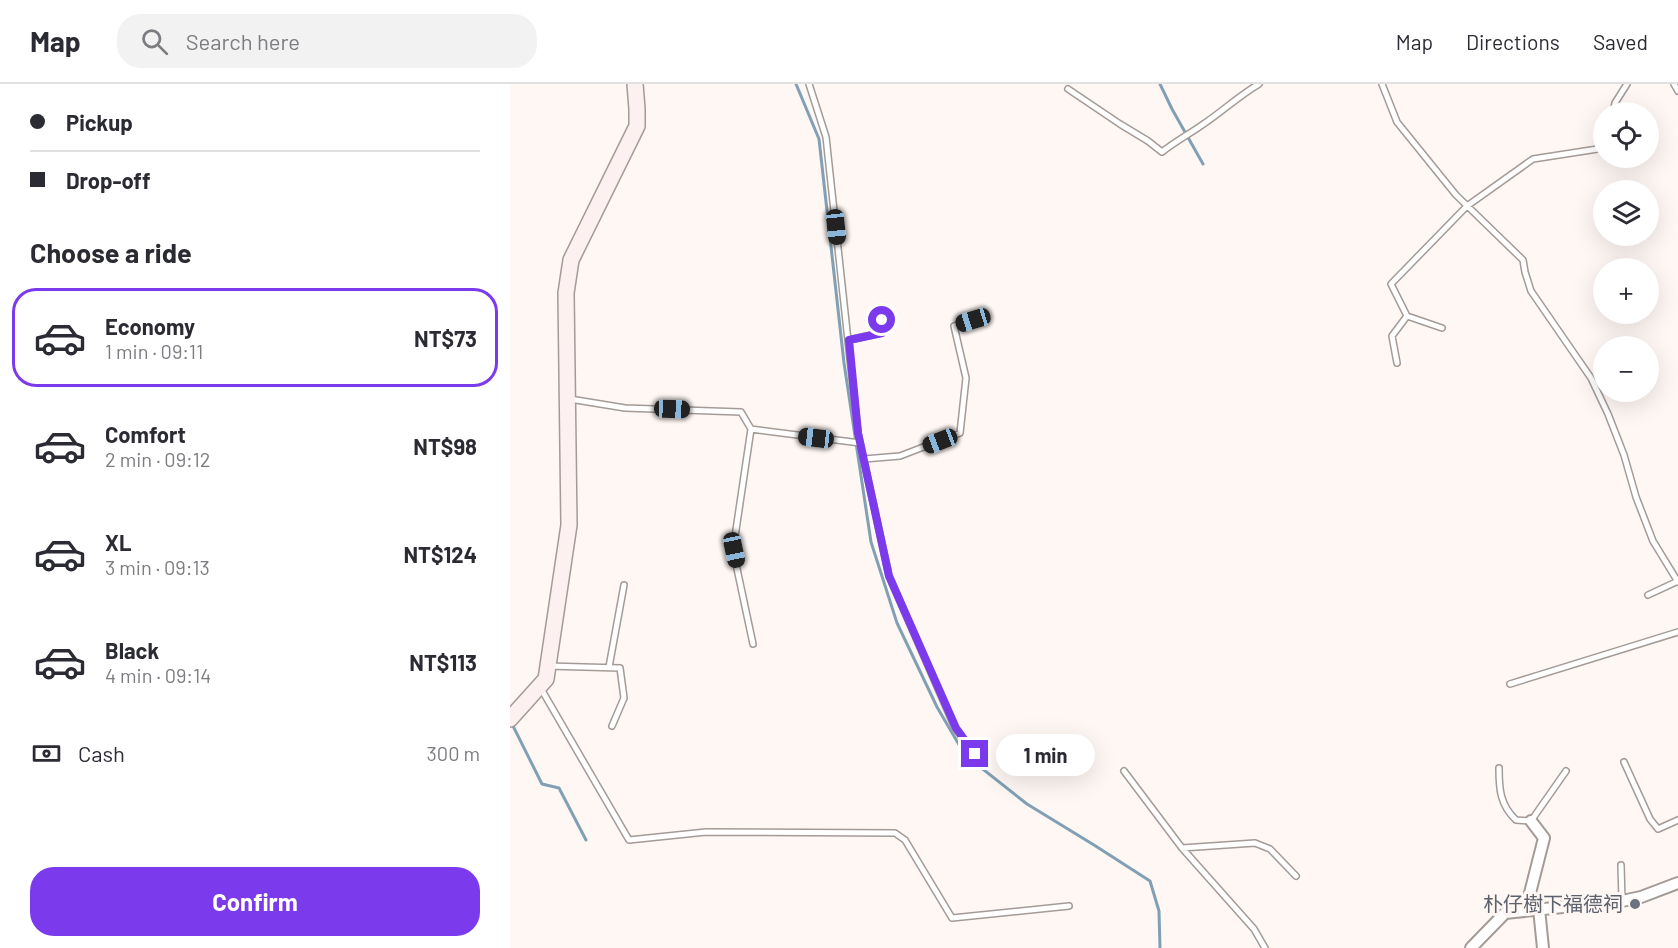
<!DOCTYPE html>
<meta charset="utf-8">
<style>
body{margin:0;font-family:Barlow,"Noto Sans TC",sans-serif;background:#f2f2f3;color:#2b2b33;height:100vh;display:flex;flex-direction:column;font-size:22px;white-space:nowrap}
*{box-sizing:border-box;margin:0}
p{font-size:20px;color:#7c7c81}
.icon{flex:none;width:33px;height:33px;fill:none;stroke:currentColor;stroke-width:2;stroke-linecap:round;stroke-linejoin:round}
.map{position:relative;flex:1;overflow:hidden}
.panel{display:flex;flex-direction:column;background:#fff;width:510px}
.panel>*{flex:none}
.hud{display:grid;align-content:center;height:132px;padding:0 30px;background:#fff}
.tools{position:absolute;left:1083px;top:18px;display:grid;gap:12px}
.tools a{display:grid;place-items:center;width:66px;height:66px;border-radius:50%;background:#fff;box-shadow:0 6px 24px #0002;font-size:30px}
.end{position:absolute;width:27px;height:27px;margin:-14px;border:8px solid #7c3aed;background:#fff;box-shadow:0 0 0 3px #fff}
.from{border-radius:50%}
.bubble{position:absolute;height:42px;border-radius:21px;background:#fff;box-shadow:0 6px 24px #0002;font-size:20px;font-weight:700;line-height:42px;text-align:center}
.car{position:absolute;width:18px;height:36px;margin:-18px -9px;border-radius:8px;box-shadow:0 0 4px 2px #0007;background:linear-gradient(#222 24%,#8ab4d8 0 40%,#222 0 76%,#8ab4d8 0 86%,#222 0)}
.hud b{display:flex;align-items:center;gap:21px;height:57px;font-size:22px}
.hud b+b{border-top:2px solid #e1e1e2}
.hud i{width:15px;height:15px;background:#2b2b33}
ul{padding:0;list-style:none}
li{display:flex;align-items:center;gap:18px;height:99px;margin:0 12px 9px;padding:0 18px;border:3px solid transparent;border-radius:24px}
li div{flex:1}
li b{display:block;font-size:22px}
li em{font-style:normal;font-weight:700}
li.active{border-color:#7c3aed}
li>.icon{width:54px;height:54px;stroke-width:1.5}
h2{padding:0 30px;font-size:27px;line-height:72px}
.pay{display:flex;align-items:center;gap:15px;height:66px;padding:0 30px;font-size:22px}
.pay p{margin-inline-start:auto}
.primary-button{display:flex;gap:12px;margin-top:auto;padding:12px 30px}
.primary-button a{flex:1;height:69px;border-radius:24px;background:#7c3aed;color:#fff;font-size:24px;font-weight:700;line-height:69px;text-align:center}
header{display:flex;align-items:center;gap:36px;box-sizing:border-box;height:84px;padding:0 30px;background:#fff;border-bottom:2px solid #e1e1e2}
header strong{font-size:28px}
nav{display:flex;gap:33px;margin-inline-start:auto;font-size:21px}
.search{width:420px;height:54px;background:#f2f2f3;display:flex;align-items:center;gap:15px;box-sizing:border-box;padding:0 21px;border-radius:24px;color:#7c7c81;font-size:22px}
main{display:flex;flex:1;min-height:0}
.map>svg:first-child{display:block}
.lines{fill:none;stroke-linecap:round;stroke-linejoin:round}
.stream{stroke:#81a0b5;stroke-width:3}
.lane-casing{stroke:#a49b97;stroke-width:8}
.street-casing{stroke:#a49b97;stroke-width:14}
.secondary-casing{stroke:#a49b97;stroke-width:18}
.lane{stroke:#fff;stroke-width:5}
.street{stroke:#fff;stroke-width:10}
.secondary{stroke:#fcf0f1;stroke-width:15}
.route{stroke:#7c3aed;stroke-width:8}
.worship-dot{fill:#6b7280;stroke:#fef7f4;stroke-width:2}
.labels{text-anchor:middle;stroke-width:6;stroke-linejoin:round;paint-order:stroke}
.worship-label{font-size:20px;fill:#5b616d;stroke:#fef7f4;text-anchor:end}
</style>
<header>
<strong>Map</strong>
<div class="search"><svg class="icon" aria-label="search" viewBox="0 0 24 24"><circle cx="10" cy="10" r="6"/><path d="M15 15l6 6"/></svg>Search here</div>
<nav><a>Map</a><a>Directions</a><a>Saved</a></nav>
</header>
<main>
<section class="panel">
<div class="hud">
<b><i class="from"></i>Pickup</b>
<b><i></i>Drop-off</b>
</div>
<h2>Choose a ride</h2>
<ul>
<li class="active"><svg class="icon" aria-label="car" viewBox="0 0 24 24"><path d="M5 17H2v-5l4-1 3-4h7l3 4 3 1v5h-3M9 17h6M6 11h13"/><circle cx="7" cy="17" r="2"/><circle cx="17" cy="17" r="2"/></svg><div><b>Economy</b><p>1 min · 09:11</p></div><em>NT$73</em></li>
<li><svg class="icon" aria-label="car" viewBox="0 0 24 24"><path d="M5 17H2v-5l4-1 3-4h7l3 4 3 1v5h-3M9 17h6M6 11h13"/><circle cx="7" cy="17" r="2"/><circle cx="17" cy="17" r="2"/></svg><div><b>Comfort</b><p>2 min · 09:12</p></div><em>NT$98</em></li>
<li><svg class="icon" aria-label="car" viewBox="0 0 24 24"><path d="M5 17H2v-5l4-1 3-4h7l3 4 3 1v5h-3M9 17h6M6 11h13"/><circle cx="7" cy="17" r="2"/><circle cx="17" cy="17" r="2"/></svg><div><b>XL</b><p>3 min · 09:13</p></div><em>NT$124</em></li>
<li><svg class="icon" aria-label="car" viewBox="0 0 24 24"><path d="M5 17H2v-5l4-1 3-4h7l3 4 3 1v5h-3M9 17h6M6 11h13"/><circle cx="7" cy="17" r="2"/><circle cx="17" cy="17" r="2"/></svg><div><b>Black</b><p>4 min · 09:14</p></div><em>NT$113</em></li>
</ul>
<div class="pay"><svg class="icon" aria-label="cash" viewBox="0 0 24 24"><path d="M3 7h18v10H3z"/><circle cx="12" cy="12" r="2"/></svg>Cash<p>300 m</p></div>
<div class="primary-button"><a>Confirm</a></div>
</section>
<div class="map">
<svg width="1168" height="864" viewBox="0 0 1168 864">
<rect width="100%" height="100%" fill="#fef7f4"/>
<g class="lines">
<!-- stream -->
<path class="stream" d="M 286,0 L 309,55 L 334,279 L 361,458 L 387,539 L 427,623 L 455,671 L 517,720 L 584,761 L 640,797 L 649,827 L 650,864
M 650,0 L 662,25 L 693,80
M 1,638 L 32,700 L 49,704 L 76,756"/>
<defs>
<path id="lane" d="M 299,0 L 316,53 L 348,349 L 379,492 L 445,644 L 465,670
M 872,0 L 887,38 L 946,111 L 1013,176 L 1015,188 L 1021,207 L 1081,294 L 1098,330 L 1114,371 L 1126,413 L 1143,457 L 1168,498
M 1164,0 L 1168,7
M 558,5 L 610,40 L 638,57 L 652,68 C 666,57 681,49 695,39 C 714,26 730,11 749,0
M 1103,28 L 1105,19 L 1117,0
M 897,232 L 932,244
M 339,256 L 371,249 L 373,224
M 887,279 L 882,252 L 897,232 L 881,200 L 957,122 L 1023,75 L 1094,64
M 60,315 L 115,324 L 231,328 L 241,345 L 350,359
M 241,345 L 223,466 L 243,560
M 354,375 L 390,372 L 450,349 L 456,294 L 444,242 L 463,236
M 1138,511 L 1168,497
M 38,582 L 110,584 L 114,614 L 102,642
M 99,583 L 114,501
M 1000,600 L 1168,548
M 30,603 L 119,756 L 196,748 L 385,749 L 395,756 L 442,834 L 559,822
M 1114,678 L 1140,735 L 1148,745 L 1168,736
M 989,684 C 989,705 990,721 1006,736 L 1021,737 L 1056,687
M 614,687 L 672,764 L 744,845 L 755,864
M 672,764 L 745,759 L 760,765 L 786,792
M 1111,781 L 1112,817"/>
<path id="street" d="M 1021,737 L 1034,754 L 1020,809 L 1029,825 L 1033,864
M 961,864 L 995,829 L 1112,817 L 1131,813 L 1168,799"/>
<path id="secondary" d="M 0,635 L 36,595 L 59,441 L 56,209 L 61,176 L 127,42 L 127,25 L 125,0"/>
</defs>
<!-- lane casing -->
<use href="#lane" class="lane-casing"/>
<!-- street casing -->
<use href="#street" class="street-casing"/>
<!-- secondary casing -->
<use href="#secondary" class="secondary-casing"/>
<!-- lane -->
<use href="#lane" class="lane"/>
<!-- street -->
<use href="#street" class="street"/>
<!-- secondary -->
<use href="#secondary" class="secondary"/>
</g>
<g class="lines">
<!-- route -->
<path class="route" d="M 372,236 L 372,249 L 339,256 L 348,349 L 379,492 L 446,644 L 465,670"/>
</g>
<!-- markers -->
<circle class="worship-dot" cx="1125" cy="820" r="6"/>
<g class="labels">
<!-- worship labels -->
<g class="worship-label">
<text x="1113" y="827">朴仔樹下福德祠</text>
</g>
</g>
</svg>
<div class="tools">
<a><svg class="icon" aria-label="locate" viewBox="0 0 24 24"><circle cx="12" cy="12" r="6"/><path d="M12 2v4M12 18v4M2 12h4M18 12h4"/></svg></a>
<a><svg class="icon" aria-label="layers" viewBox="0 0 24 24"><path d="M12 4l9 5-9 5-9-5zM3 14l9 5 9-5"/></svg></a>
<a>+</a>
<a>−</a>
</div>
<i class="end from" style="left:372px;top:236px"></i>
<i class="end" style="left:465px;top:670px"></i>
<div class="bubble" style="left:486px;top:650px;width:99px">1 min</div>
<i class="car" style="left:326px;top:143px;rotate:174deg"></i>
<i class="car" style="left:463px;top:236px;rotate:253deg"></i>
<i class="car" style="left:162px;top:325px;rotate:92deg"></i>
<i class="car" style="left:306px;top:354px;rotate:277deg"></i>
<i class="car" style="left:430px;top:357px;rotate:249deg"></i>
<i class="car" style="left:224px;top:466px;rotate:168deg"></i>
</div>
</main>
